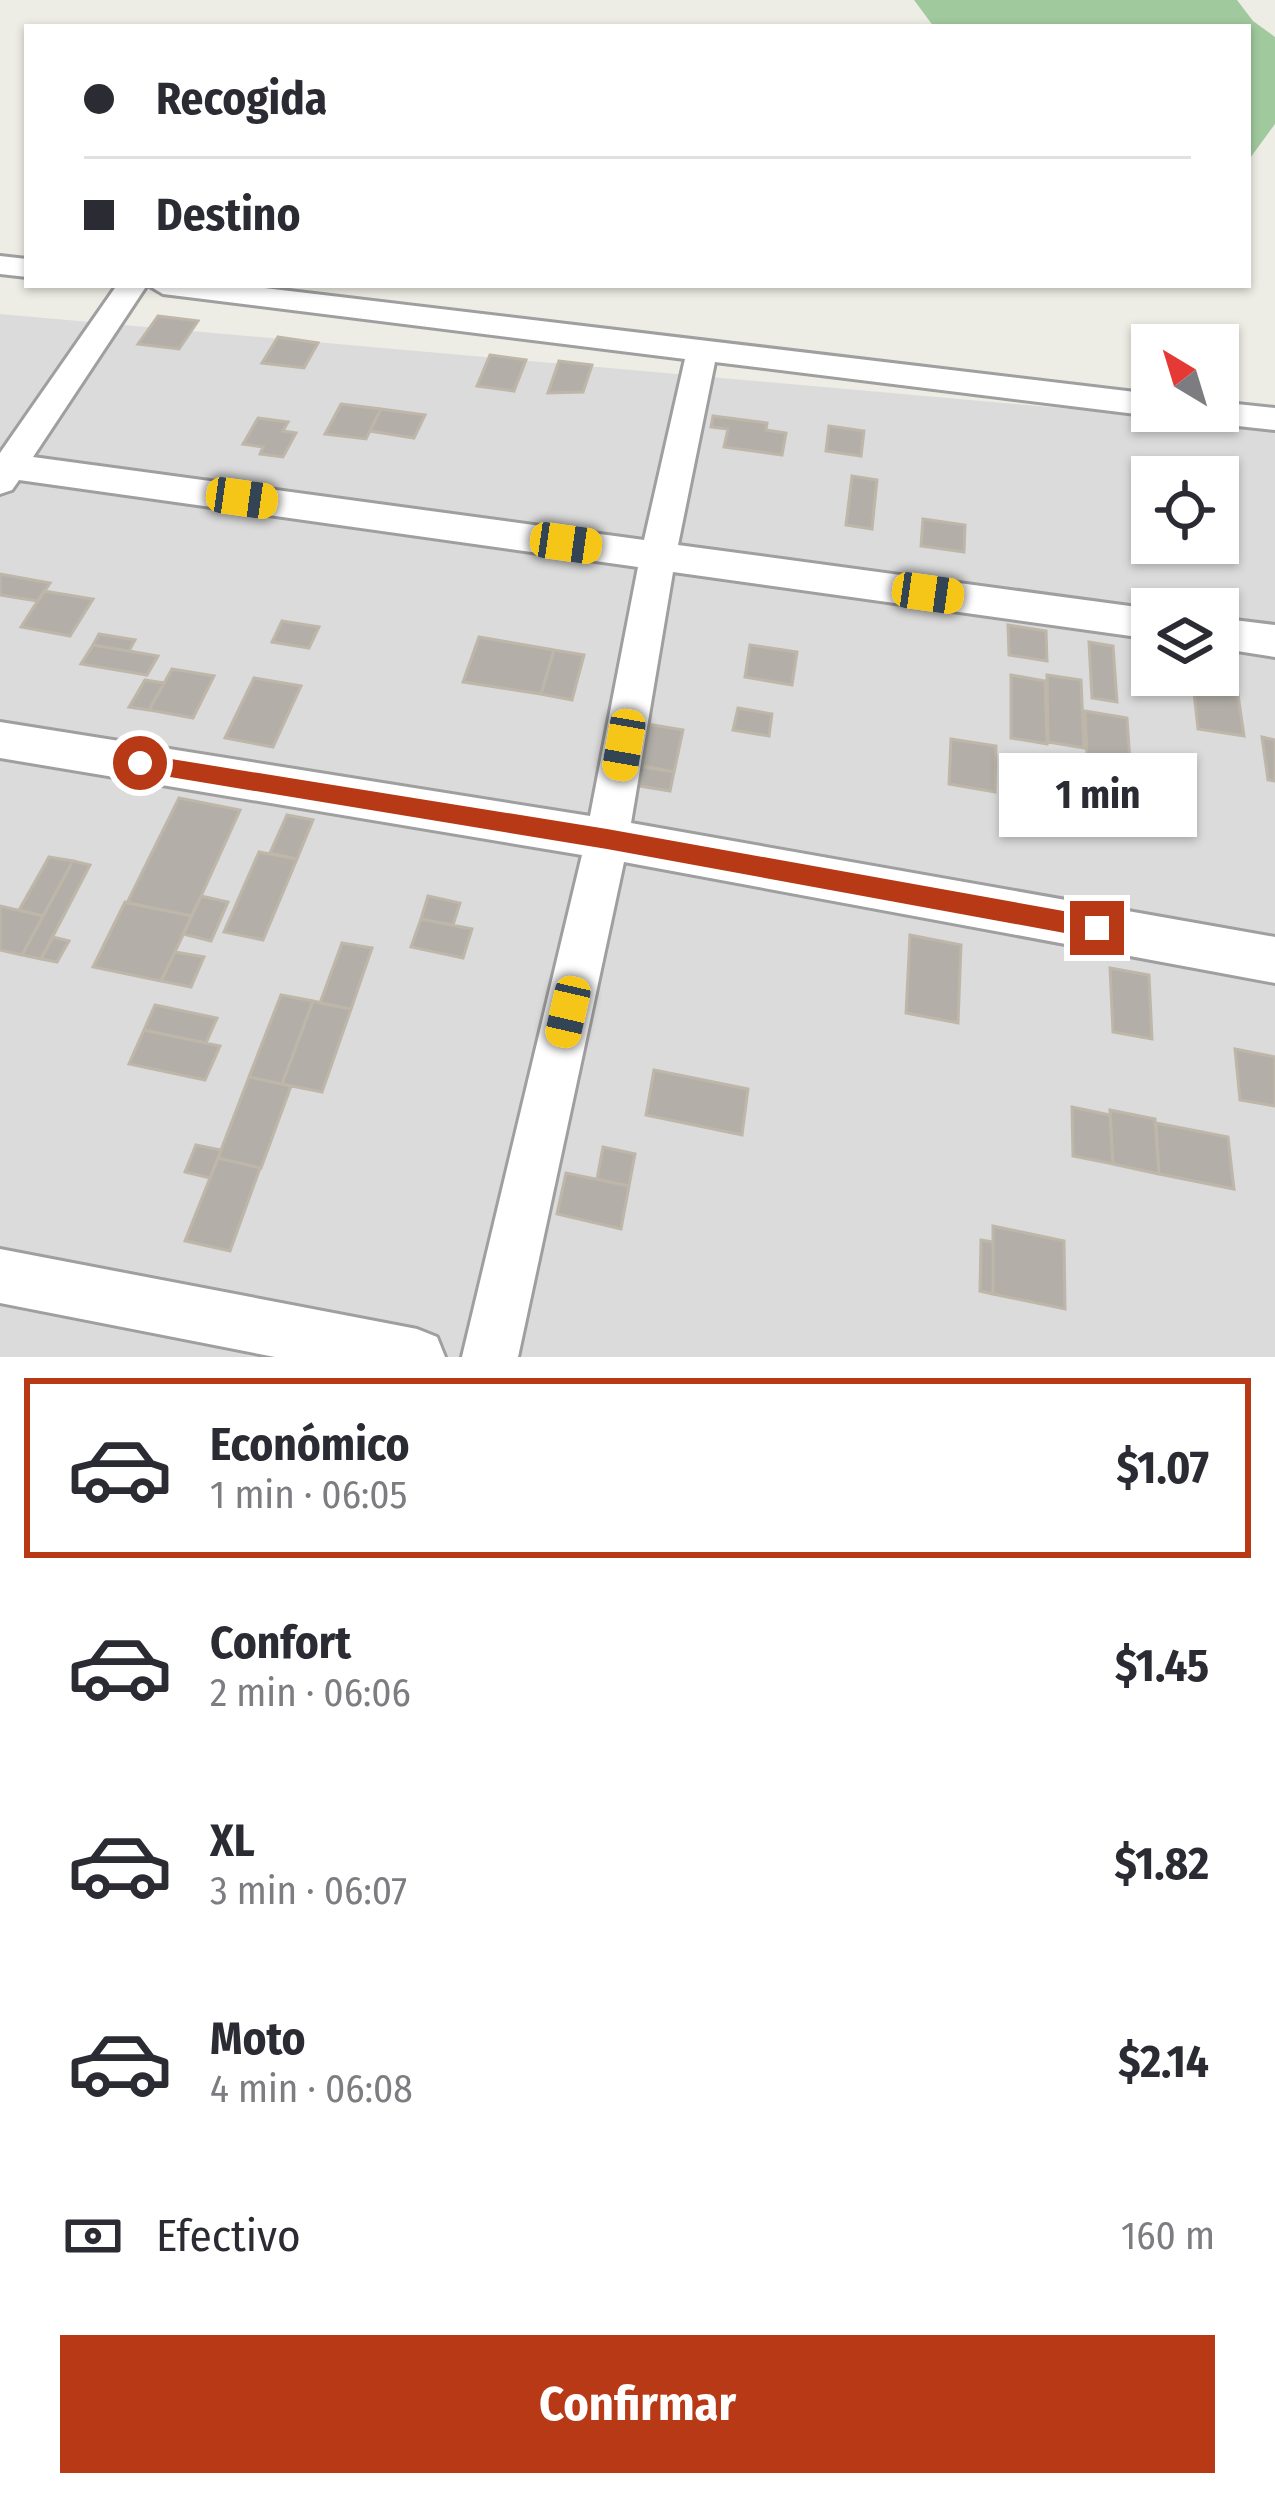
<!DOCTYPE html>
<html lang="es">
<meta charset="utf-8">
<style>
body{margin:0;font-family:"Fira Sans Condensed",sans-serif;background:#f7f7f7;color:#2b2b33;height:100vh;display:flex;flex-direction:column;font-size:45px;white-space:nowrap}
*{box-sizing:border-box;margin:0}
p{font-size:39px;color:#7c7c81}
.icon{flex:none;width:66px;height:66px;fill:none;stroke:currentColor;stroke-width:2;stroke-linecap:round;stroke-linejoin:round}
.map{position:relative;height:1357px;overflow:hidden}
.drawer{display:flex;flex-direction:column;background:#fff;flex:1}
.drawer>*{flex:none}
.banner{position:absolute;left:24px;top:24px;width:1227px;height:264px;border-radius:0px;box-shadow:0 3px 9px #0004;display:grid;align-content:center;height:264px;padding:0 60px;background:#fff}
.needle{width:78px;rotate:322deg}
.controls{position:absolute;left:1131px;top:324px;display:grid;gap:24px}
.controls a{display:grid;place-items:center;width:108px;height:108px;border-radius:0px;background:#fff;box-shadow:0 3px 9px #0004;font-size:60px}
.end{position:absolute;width:54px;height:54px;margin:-27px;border:15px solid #b73915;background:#fff;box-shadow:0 0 0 6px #fff}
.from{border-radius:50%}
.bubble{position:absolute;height:84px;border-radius:0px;background:#fff;box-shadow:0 3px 9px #0004;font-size:39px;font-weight:700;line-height:84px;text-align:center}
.car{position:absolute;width:36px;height:72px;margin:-36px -18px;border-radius:15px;box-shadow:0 0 9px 3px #0007;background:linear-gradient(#f5c518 24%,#345 0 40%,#f5c518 0 76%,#345 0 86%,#f5c518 0)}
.banner b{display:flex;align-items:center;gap:42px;height:114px;font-size:45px}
.banner b+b{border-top:3px solid #e1e1e2}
.banner i{width:30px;height:30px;background:#2b2b33}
ul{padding:21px 0 0;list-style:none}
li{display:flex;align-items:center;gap:36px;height:180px;margin:0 24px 18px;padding:0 36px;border:6px solid transparent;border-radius:0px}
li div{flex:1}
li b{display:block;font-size:45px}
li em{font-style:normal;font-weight:700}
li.current{border-color:#b73915}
li>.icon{width:108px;height:108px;stroke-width:1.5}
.pay{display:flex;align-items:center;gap:30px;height:132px;padding:0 60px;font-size:45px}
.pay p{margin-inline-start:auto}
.primary-button{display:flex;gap:24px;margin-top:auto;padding:24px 60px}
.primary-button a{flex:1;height:138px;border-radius:0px;background:#b73915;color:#fff;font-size:48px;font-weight:700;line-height:138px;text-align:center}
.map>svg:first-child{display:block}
.residential{fill:#dcdbdb;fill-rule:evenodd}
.forest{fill:#a1c99e}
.building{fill:#b3afa8;stroke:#beb7a9;stroke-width:3}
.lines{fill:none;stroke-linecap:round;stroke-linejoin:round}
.minor-casing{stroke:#9f9f9f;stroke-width:6}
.minor{fill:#fff;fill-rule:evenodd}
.route{fill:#b73915}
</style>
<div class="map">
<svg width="1275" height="1357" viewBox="0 0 1275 1357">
<rect width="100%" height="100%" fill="#eeede5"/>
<!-- residential -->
<path class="residential" d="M 0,314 L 1275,427 L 1275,1357 L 0,1357 ZM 1152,477 L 1218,477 L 1218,543 L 1152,543 ZM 1152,609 L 1218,609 L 1218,675 L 1152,675 Z"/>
<!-- forest -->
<path class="forest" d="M 914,0 L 1237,0 L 1253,21 L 1275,37 L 1275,124 L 1248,161 L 1248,27 L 934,27 Z"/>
<!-- building -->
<path class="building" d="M 158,316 L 198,321 L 179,349 L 138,344 Z
M 278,337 L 318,343 L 304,368 L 262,363 Z
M 490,355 L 526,360 L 514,391 L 477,386 Z
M 559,361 L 592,365 L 583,392 L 548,393 Z
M 341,404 L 381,409 L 366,439 L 325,434 Z
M 381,409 L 425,415 L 414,438 L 370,431 Z
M 713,416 L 767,423 L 766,430 L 786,433 L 782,455 L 724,447 L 728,429 L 711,427 Z
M 258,418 L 288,422 L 283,431 L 296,433 L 283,457 L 260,454 L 263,447 L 243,444 Z
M 829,426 L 864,431 L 861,456 L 826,451 Z
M 852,476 L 877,480 L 872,529 L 846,525 Z
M 923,519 L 965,525 L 964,552 L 921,546 Z
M 0,574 L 50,583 L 38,601 L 0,595 Z
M 44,591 L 93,599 L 70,636 L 21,627 Z
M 282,621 L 319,627 L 309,648 L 272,642 Z
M 1008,625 L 1046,631 L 1047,661 L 1009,655 Z
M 99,634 L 135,640 L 129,651 L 93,645 Z
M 479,637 L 554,650 L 541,694 L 463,682 Z
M 1089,642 L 1113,646 L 1117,702 L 1092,698 Z
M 93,645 L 129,651 L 158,656 L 147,675 L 81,664 Z
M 750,645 L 797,652 L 792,685 L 745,677 Z
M 554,650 L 584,655 L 572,700 L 541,694 Z
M 172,669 L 214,676 L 193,718 L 149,710 Z
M 1218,671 L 1235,674 L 1244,736 L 1198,729 L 1192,675 L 1218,675 Z
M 1011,675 L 1045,681 L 1047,744 L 1011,738 Z
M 1047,675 L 1081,680 L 1084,748 L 1048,742 Z
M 254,678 L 301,686 L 273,747 L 225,738 Z
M 145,680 L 164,683 L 149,710 L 129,707 Z
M 738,708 L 772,714 L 769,736 L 733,730 Z
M 1085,711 L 1127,718 L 1130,762 L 1087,755 Z
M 647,724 L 683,730 L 674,772 L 638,765 Z
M 1262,737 L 1275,740 L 1275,781 L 1268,780 Z
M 951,739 L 996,746 L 995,792 L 949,784 Z
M 1036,764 L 1054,767 L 1055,801 L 1025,796 L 1025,770 L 1036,772 Z
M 638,766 L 674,772 L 670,791 L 633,785 Z
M 179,798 L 240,810 L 192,916 L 127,903 Z
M 287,815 L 313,820 L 297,859 L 270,853 Z
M 259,852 L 297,859 L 263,940 L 224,932 Z
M 49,857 L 73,861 L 43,916 L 19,910 Z
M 73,861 L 90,865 L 41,959 L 22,955 Z
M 201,896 L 228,902 L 211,941 L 183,934 Z
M 428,896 L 460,903 L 453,925 L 421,919 Z
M 125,902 L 192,916 L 161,981 L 93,967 Z
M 0,906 L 43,916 L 22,955 L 0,950 Z
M 421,919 L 472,929 L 463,958 L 411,947 Z
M 910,935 L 961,945 L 958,1023 L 906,1013 Z
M 53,937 L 69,941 L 57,962 L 41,959 Z
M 342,943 L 372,948 L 351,1009 L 320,1003 Z
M 175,952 L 204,957 L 191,987 L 161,981 Z
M 1110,968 L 1149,975 L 1152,1039 L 1113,1032 Z
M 281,995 L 313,1001 L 282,1084 L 249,1077 Z
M 313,1001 L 351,1009 L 322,1092 L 282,1084 Z
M 155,1005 L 217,1018 L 206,1043 L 144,1030 Z
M 144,1030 L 220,1046 L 205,1080 L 129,1064 Z
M 1235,1049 L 1275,1057 L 1275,1106 L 1240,1100 Z
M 654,1070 L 748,1089 L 742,1135 L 646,1115 Z
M 249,1077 L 291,1086 L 261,1168 L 218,1158 Z
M 1072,1107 L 1110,1115 L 1113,1164 L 1073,1156 Z
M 1110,1110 L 1155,1119 L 1159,1174 L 1113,1164 Z
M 1156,1123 L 1228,1137 L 1234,1189 L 1159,1174 Z
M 196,1145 L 221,1150 L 210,1178 L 185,1172 Z
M 603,1147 L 635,1154 L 629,1186 L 597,1179 Z
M 218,1158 L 260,1168 L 230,1251 L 185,1241 Z
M 566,1173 L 629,1186 L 621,1229 L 557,1214 Z
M 993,1226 L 1064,1241 L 1065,1309 L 993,1294 Z
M 981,1240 L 993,1242 L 993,1294 L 980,1291 Z"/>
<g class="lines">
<defs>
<path id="minor" d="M 0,256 L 27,259 L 27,277 L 0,274 Z
M 117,285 L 147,285 L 33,457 L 644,540 L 685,359 L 163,294 L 148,285 L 240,285 L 1152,394 L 1152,411 L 1165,411 L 1152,416 L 715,362 L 678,545 L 1152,609 L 1152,639 L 673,572 L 631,823 L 1275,937 L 1275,983 L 624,862 L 518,1357 L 462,1357 L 582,855 L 0,758 L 0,722 L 590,816 L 638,567 L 19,480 L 12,490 L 0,494 L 0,453 Z
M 1218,402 L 1275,408 L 1275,430 L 1201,422 L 1190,419 L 1185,411 L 1218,411 Z
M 1218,618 L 1275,625 L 1275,657 L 1218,648 Z
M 0,1249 L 417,1329 L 437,1337 L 445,1357 L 275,1357 L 0,1303 Z"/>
</defs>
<!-- minor casing -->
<use href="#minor" class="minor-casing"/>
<!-- minor -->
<use href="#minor" class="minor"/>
</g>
<!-- route -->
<path class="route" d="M 140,754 L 607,829 L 1097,917 L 1108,928 L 1097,939 L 607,849 L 140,772 L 130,763 Z"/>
</svg>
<div class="controls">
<a><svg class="needle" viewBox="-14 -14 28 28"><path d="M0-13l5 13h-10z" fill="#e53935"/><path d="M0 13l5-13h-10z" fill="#7c7c81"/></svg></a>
<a><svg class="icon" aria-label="locate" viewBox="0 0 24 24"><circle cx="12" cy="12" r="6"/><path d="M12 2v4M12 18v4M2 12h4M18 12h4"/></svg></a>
<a><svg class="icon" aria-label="layers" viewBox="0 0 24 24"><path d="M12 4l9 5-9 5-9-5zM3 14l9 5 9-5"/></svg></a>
</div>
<i class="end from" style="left:140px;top:763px"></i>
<i class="end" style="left:1097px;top:928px"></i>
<div class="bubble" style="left:999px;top:753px;width:198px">1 min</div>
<i class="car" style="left:242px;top:498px;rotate:98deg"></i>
<i class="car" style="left:566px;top:543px;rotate:98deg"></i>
<i class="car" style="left:928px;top:593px;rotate:98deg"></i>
<i class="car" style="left:624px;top:745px;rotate:190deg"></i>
<i class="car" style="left:568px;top:1012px;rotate:193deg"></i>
<div class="banner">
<b><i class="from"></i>Recogida</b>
<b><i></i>Destino</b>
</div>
</div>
<section class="drawer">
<ul>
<li class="current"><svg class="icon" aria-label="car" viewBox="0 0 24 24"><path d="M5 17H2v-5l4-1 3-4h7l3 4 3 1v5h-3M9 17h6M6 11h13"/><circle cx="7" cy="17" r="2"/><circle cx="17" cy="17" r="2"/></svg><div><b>Económico</b><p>1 min · 06:05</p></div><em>$1.07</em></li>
<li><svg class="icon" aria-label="car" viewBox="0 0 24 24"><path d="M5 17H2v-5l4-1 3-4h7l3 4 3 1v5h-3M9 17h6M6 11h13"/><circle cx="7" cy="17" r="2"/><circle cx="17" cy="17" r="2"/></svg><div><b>Confort</b><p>2 min · 06:06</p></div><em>$1.45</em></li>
<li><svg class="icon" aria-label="car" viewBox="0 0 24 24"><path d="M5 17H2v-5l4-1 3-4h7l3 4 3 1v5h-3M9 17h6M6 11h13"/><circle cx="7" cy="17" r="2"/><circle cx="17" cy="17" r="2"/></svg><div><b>XL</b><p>3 min · 06:07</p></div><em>$1.82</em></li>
<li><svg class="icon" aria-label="car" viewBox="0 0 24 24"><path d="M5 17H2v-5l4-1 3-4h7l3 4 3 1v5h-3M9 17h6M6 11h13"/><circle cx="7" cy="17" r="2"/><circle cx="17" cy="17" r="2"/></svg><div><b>Moto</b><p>4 min · 06:08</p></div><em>$2.14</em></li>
</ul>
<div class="pay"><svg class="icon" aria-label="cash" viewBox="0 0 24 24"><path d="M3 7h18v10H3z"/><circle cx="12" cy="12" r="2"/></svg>Efectivo<p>160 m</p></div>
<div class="primary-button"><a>Confirmar</a></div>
</section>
